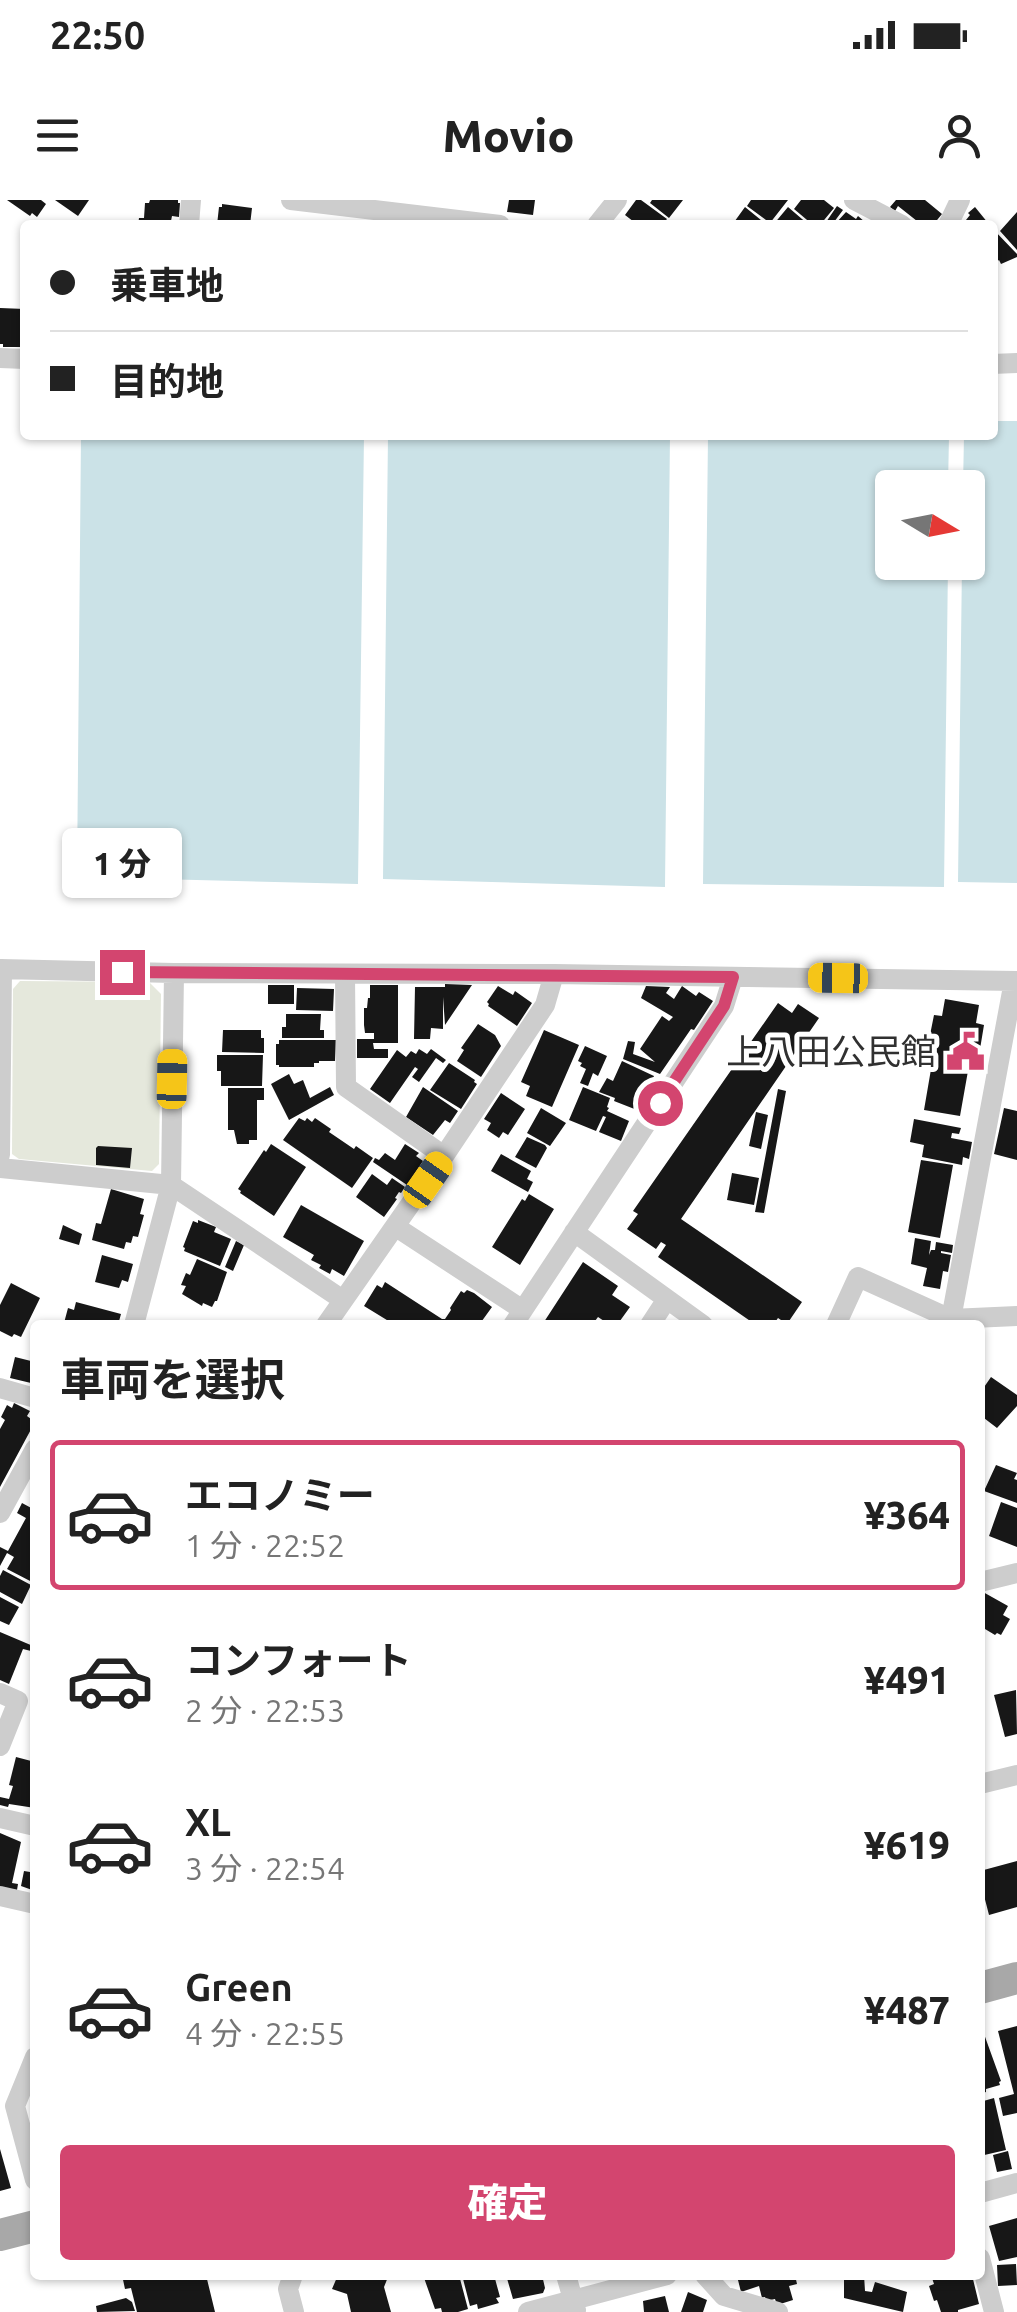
<!DOCTYPE html>
<html lang="ja">
<meta charset="utf-8">
<style>
body{margin:0;font-family:Ubuntu,"Noto Sans JP",sans-serif;background:#f2f2f2;color:#222;height:100vh;display:flex;flex-direction:column;font-size:38px;white-space:nowrap}
*{box-sizing:border-box;margin:0}
p{font-size:32px;color:#767676}
.icon{flex:none;width:55px;height:55px;fill:none;stroke:currentColor;stroke-width:2;stroke-linecap:round;stroke-linejoin:round}
.map{position:relative;flex:1;overflow:hidden}
.drawer{position:absolute;left:30px;top:1120px;width:955px;height:960px;display:flex;flex-direction:column;background:#fff;border-radius:10px;box-shadow:0 2px 8px #0004}
.drawer>*{flex:none}
.guide{position:absolute;left:20px;top:20px;width:978px;height:220px;border-radius:10px;box-shadow:0 2px 8px #0004;display:grid;align-content:center;height:220px;padding:0 30px;background:#fff}
.needle{width:65px;rotate:100deg}
.tools{position:absolute;left:875px;top:270px;display:grid;gap:20px}
.tools a{display:grid;place-items:center;width:110px;height:110px;border-radius:10px;background:#fff;box-shadow:0 2px 8px #0004;font-size:50px}
.end{position:absolute;width:45px;height:45px;margin:-22px;border:12px solid #d3456f;background:#fff;box-shadow:0 0 0 5px #fff}
.from{border-radius:50%}
.bubble{position:absolute;height:70px;border-radius:10px;background:#fff;box-shadow:0 2px 8px #0004;font-size:32px;font-weight:800;line-height:70px;text-align:center}
.car{position:absolute;width:30px;height:60px;margin:-30px -15px;border-radius:12px;box-shadow:0 0 8px 2px #0007;background:linear-gradient(#f5c518 24%,#345 0 40%,#f5c518 0 76%,#345 0 86%,#f5c518 0)}
.guide b{display:flex;align-items:center;gap:35px;height:95px;font-size:38px}
.guide b+b{border-top:2px solid #e0e0e0}
.guide i{width:25px;height:25px;background:#222}
ul{padding:0;list-style:none}
li{display:flex;align-items:center;gap:30px;height:150px;margin:0 20px 15px;padding:0 10px;border:5px solid transparent;border-radius:10px}
li div{flex:1}
li b{display:block;font-size:38px}
li em{font-style:normal;font-weight:800}
li.current{border-color:#d3456f}
li>.icon{width:90px;height:90px;stroke-width:1.5}
h2{padding:0 30px;font-size:45px;line-height:120px}
.cta{display:flex;gap:20px;margin-top:auto;padding:20px 30px}
.cta a{flex:1;height:115px;border-radius:10px;background:#d3456f;color:#fff;font-size:40px;font-weight:800;line-height:115px;text-align:center}
.status{display:flex;justify-content:space-between;align-items:center;height:70px;padding:0 50px;background:#fff;direction:ltr}
.status svg{height:28px;fill:currentColor}
header{display:flex;justify-content:space-between;align-items:center;height:130px;padding:0 30px;background:#fff;font-size:45px;font-weight:800}
.map>svg:first-child{display:block}
.green{fill:#e5e8dc}
.water{fill:#cbe2e7}
.building{fill:#171717}
.lines{fill:none;stroke-linecap:round;stroke-linejoin:round}
.street{stroke:#cdcdcd;stroke-width:20}
.primary{stroke:#a8a8a8;stroke-width:32}
.route{stroke:#d3456f;stroke-width:12}
.labels{text-anchor:middle;stroke-width:10;stroke-linejoin:round;paint-order:stroke}
.poi-label{font-size:35px;fill:#303030;stroke:#fff;text-anchor:end}
</style>
<div class="status"><b>22:50</b><svg viewBox="0 0 49 12"><path d="M0 12V9h3v3zM5 12V6h3v6zM10 12V3h3v9zM15 12V0h3v12zM26 1h20v11H26zM47 4h2v5h-2z"/></svg></div>
<header><svg class="icon" aria-label="menu" viewBox="0 0 24 24"><path d="M4 6h16M4 12h16M4 18h16"/></svg>Movio<svg class="icon" aria-label="person" viewBox="0 0 24 24"><circle cx="12" cy="8" r="4"/><path d="M4 21q1-7 8-7t8 7"/></svg></header>
<div class="map">
<svg width="1017" height="2112" viewBox="0 0 1017 2112">
<rect width="100%" height="100%" fill="#fff"/>
<!-- green -->
<path class="green" d="M 20,781 L 149,782 L 161,794 L 159,964 L 152,971 L 19,959 L 12,954 L 13,789 Z"/>
<!-- water -->
<path class="water" d="M 993,221 L 1017,221 L 1017,683 L 958,682 L 962,363 L 968,362 L 968,288 L 963,287 L 964,235 L 992,235 Z
M 81,235 L 364,235 L 358,684 L 77,677 Z
M 388,235 L 670,235 L 665,687 L 383,679 Z
M 708,235 L 949,235 L 948,287 L 892,288 L 892,362 L 948,363 L 944,687 L 703,684 Z"/>
<!-- building -->
<path class="building" d="M 7,0 L 41,0 L 46,4 L 37,17 L 32,13 L 30,16 Z
M 55,0 L 89,0 L 78,16 Z
M 150,0 L 178,0 L 178,3 L 180,3 L 179,17 L 172,16 L 171,21 L 177,21 L 177,25 L 138,25 L 139,18 L 144,18 L 145,3 L 149,3 Z
M 509,0 L 535,0 L 533,15 L 507,12 Z
M 636,0 L 641,0 L 667,19 L 662,25 L 638,25 L 625,15 Z
M 652,0 L 683,0 L 669,18 L 650,3 Z
M 751,0 L 788,0 L 770,23 L 747,6 Z
M 801,0 L 824,0 L 834,8 L 820,25 L 813,25 L 794,9 Z
M 896,0 L 925,0 L 942,14 L 933,25 L 922,25 L 898,6 L 895,11 L 890,7 Z
M 222,4 L 252,8 L 250,25 L 217,25 L 219,7 L 222,7 Z
M 837,6 L 843,10 L 834,22 L 836,23 L 846,12 L 856,19 L 858,16 L 865,22 L 863,25 L 824,25 Z
M 745,7 L 767,25 L 732,25 Z
M 788,7 L 809,25 L 773,25 Z
M 975,7 L 988,23 L 985,25 L 962,25 L 970,15 L 968,13 Z
M 1017,12 L 1017,50 L 1000,31 Z
M 992,28 L 1017,54 L 1017,57 L 1001,64 L 999,60 L 992,65 Z
M 0,108 L 25,109 L 25,137 L 22,137 L 22,147 L 3,147 L 3,144 L 0,144 Z
M 445,784 L 472,785 L 445,825 L 443,797 L 443,829 L 431,828 L 430,839 L 414,839 L 415,787 L 445,787 Z
M 268,785 L 294,785 L 294,804 L 268,804 Z
M 370,785 L 398,785 L 398,843 L 373,843 L 374,849 L 388,849 L 388,858 L 357,858 L 357,839 L 374,839 L 374,833 L 365,833 L 364,825 L 364,808 L 367,808 L 368,798 L 370,798 Z
M 498,786 L 513,795 L 515,791 L 532,803 L 517,826 L 488,806 L 489,804 L 487,802 Z
M 646,786 L 670,787 L 666,793 L 674,799 L 682,786 L 696,796 L 699,792 L 713,801 L 694,830 L 691,829 L 660,874 L 623,859 L 628,841 L 635,842 L 633,854 L 655,862 L 640,849 L 662,816 L 669,821 L 673,817 L 641,798 Z
M 297,788 L 334,789 L 333,811 L 296,810 Z
M 945,799 L 979,805 L 976,823 L 984,825 L 979,855 L 971,854 L 960,916 L 924,910 L 935,846 L 928,845 L 934,815 L 942,816 Z
M 778,803 L 792,813 L 798,804 L 819,818 L 681,1019 L 802,1102 L 787,1124 L 778,1118 L 773,1125 L 756,1125 L 658,1057 L 666,1045 L 661,1042 L 656,1049 L 627,1029 L 638,1014 L 633,1011 Z
M 286,814 L 321,814 L 320,830 L 324,830 L 324,838 L 282,838 L 282,827 L 286,827 Z
M 478,824 L 495,835 L 501,846 L 481,877 L 457,861 L 464,850 L 461,848 Z
M 223,830 L 261,830 L 261,838 L 264,838 L 264,853 L 222,852 Z
M 544,830 L 579,845 L 552,907 L 526,896 L 530,886 L 521,882 Z
M 279,840 L 336,840 L 335,861 L 319,861 L 319,863 L 314,863 L 314,867 L 279,867 L 279,865 L 276,865 L 276,844 L 279,844 Z
M 585,846 L 607,856 L 598,876 L 593,873 L 588,886 L 580,883 L 586,869 L 580,866 L 582,863 L 578,861 Z
M 419,849 L 427,854 L 431,849 L 446,860 L 443,863 L 436,858 L 419,882 L 412,877 L 418,869 L 415,867 L 390,903 L 370,889 L 397,850 L 406,857 L 411,851 L 416,854 Z
M 217,855 L 263,855 L 262,886 L 221,886 L 221,871 L 217,871 Z
M 622,861 L 654,876 L 645,901 L 642,899 L 637,910 L 614,901 L 615,898 L 599,892 L 607,878 L 613,881 Z
M 449,863 L 475,880 L 474,882 L 477,884 L 461,909 L 430,890 Z
M 289,874 L 294,884 L 303,880 L 310,898 L 330,887 L 334,895 L 289,920 L 271,884 Z
M 423,887 L 458,911 L 450,923 L 445,920 L 433,935 L 406,917 Z
M 583,887 L 610,898 L 607,907 L 609,908 L 607,911 L 629,921 L 621,941 L 599,932 L 606,917 L 603,916 L 596,931 L 569,920 Z
M 228,888 L 264,888 L 264,900 L 257,900 L 257,940 L 249,940 L 249,944 L 237,944 L 234,930 L 228,930 Z
M 778,889 L 786,891 L 764,1013 L 755,1012 Z
M 501,893 L 525,909 L 508,935 L 503,932 L 499,938 L 487,930 L 491,923 L 484,919 Z
M 541,908 L 566,923 L 550,946 L 527,933 Z
M 1004,908 L 1017,911 L 1017,960 L 994,954 Z
M 756,912 L 768,915 L 761,949 L 749,946 Z
M 299,918 L 305,921 L 307,918 L 312,922 L 315,918 L 331,929 L 329,932 L 354,949 L 356,946 L 373,958 L 352,988 L 283,940 Z
M 914,919 L 961,928 L 959,934 L 952,933 L 951,938 L 972,942 L 969,959 L 963,957 L 962,965 L 922,957 L 924,945 L 910,942 Z
M 527,937 L 545,945 L 547,948 L 536,968 L 515,957 Z
M 271,944 L 306,967 L 274,1016 L 240,993 L 241,991 L 238,989 L 264,950 L 266,952 Z
M 405,944 L 419,953 L 416,956 L 423,961 L 407,985 L 373,962 L 375,958 L 379,960 L 385,953 L 395,960 Z
M 98,946 L 132,948 L 130,968 L 96,965 L 96,948 Z
M 501,954 L 531,971 L 527,979 L 533,982 L 528,992 L 491,971 Z
M 921,960 L 953,965 L 940,1038 L 908,1032 Z
M 732,973 L 759,978 L 754,1005 L 727,1000 Z
M 372,974 L 387,985 L 392,978 L 405,987 L 401,993 L 399,992 L 395,998 L 397,999 L 384,1017 L 356,997 Z
M 111,989 L 144,999 L 140,1014 L 144,1015 L 138,1037 L 133,1036 L 131,1043 L 126,1042 L 124,1049 L 92,1040 L 96,1023 L 101,1024 Z
M 529,994 L 554,1009 L 520,1065 L 492,1047 L 522,999 L 525,1001 Z
M 301,1005 L 364,1041 L 344,1076 L 332,1069 L 330,1074 L 319,1068 L 321,1065 L 311,1060 L 314,1055 L 283,1037 Z
M 198,1020 L 216,1027 L 214,1032 L 231,1039 L 220,1066 L 184,1051 L 185,1048 L 183,1047 L 193,1021 L 198,1023 Z
M 63,1025 L 82,1034 L 79,1045 L 59,1039 Z
M 915,1038 L 931,1041 L 929,1055 L 931,1050 L 935,1050 L 936,1042 L 953,1045 L 952,1053 L 941,1051 L 941,1053 L 951,1055 L 948,1072 L 943,1071 L 940,1089 L 923,1086 L 927,1068 L 911,1064 Z
M 236,1041 L 244,1045 L 233,1071 L 225,1067 Z
M 102,1055 L 133,1064 L 128,1082 L 122,1080 L 119,1088 L 95,1082 Z
M 197,1059 L 227,1072 L 217,1101 L 215,1101 L 212,1107 L 203,1103 L 202,1106 L 182,1094 L 186,1086 L 181,1085 L 186,1073 L 190,1075 Z
M 583,1062 L 618,1086 L 612,1095 L 630,1107 L 617,1125 L 610,1125 L 598,1117 L 592,1125 L 542,1125 Z
M 385,1082 L 442,1119 L 445,1119 L 451,1110 L 450,1108 L 461,1091 L 464,1093 L 467,1090 L 474,1093 L 492,1107 L 479,1125 L 439,1125 L 436,1123 L 434,1125 L 395,1125 L 364,1106 L 377,1085 L 382,1088 Z
M 11,1083 L 40,1098 L 21,1137 L 14,1134 L 12,1137 L 0,1131 L 0,1105 Z
M 76,1102 L 121,1114 L 118,1125 L 64,1123 L 68,1108 L 74,1110 Z
M 15,1157 L 35,1162 L 31,1183 L 10,1178 Z
M 991,1177 L 1017,1195 L 1017,1206 L 997,1228 L 980,1215 L 980,1193 Z
M 14,1203 L 30,1211 L 27,1216 L 35,1222 L 0,1287 L 0,1229 L 5,1220 L 1,1217 L 7,1205 L 12,1208 Z
M 996,1265 L 1017,1273 L 1014,1279 L 1017,1280 L 1017,1303 L 984,1291 Z
M 1001,1302 L 1017,1308 L 1017,1347 L 989,1336 Z
M 22,1303 L 35,1310 L 34,1383 L 7,1369 L 14,1357 L 7,1353 L 0,1366 L 0,1347 L 8,1351 L 26,1318 L 17,1313 Z
M 3,1370 L 31,1385 L 22,1404 L 0,1392 L 0,1376 Z
M 983,1392 L 1008,1406 L 1003,1415 L 1010,1419 L 1001,1435 L 997,1433 L 995,1435 L 980,1426 L 980,1398 Z
M 0,1397 L 19,1407 L 9,1425 L 0,1421 Z
M 0,1432 L 33,1446 L 31,1451 L 23,1449 L 9,1484 L 0,1480 Z
M 1016,1490 L 1017,1534 L 1005,1537 L 994,1495 Z
M 16,1557 L 35,1562 L 35,1608 L 9,1604 L 8,1607 L 0,1605 L 0,1597 L 9,1599 L 13,1586 L 9,1585 Z
M 0,1633 L 21,1642 L 12,1683 L 18,1684 L 17,1690 L 0,1688 Z
M 34,1657 L 35,1657 L 35,1691 L 21,1686 L 24,1671 L 30,1672 Z
M 1017,1661 L 1017,1707 L 989,1715 L 980,1680 L 980,1671 Z
M 1017,1826 L 1017,1913 L 1003,1916 L 999,1898 L 1014,1894 L 998,1831 Z
M 984,1834 L 1001,1881 L 999,1882 L 1000,1885 L 986,1889 L 986,1892 L 980,1894 L 980,1835 Z
M 994,1898 L 1006,1950 L 980,1956 L 980,1902 Z
M 0,1949 L 11,1988 L 0,1991 Z
M 1008,1951 L 1012,1969 L 997,1972 L 993,1955 Z
M 1017,2018 L 1017,2057 L 999,2061 L 989,2026 Z
M 1016,2064 L 1017,2085 L 998,2086 L 997,2065 Z
M 122,2075 L 206,2075 L 215,2112 L 137,2112 L 131,2088 L 125,2089 Z
M 338,2075 L 388,2077 L 384,2087 L 391,2112 L 351,2112 L 347,2094 L 332,2089 Z
M 423,2075 L 459,2075 L 468,2109 L 458,2112 L 442,2112 L 441,2108 L 435,2109 Z
M 462,2075 L 494,2075 L 500,2097 L 496,2098 L 499,2103 L 478,2109 L 477,2104 L 470,2106 Z
M 506,2075 L 542,2075 L 545,2088 L 543,2093 L 513,2099 Z
M 742,2075 L 795,2075 L 797,2084 L 789,2086 L 793,2100 L 777,2105 L 775,2099 L 766,2101 L 765,2097 L 762,2098 L 759,2086 L 741,2092 L 737,2076 Z
M 844,2075 L 864,2075 L 865,2091 L 872,2092 L 875,2082 L 907,2092 L 903,2112 L 844,2098 Z
M 931,2075 L 972,2075 L 979,2104 L 958,2110 L 958,2112 L 941,2112 L 937,2100 L 934,2101 L 929,2086 L 934,2084 Z
M 688,2092 L 707,2100 L 703,2112 L 681,2112 Z
M 665,2096 L 669,2112 L 644,2112 L 643,2101 Z
M 126,2098 L 132,2102 L 135,2111 L 97,2112 L 96,2106 Z"/>
<g class="lines">
<!-- street -->
<path class="street" d="M 291,0 L 500,25
M 854,0 L 902,25
M 189,25 L 191,0
M 597,25 L 617,0
M 948,25 L 960,0
M 0,158 L 25,159
M 992,164 L 1017,163
M 0,769 L 174,773 L 554,774 L 1017,781
M 345,774 L 346,887 L 444,956
M 0,955 L 2,769
M 0,968 L 171,985 L 343,1100
M 396,1027 L 523,1110
M 574,1032 L 703,1125
M 134,1125 L 171,985 L 174,773
M 326,1125 L 444,956 L 545,805 L 554,774
M 513,1125 L 724,806 L 733,777
M 650,1125 L 667,1099
M 836,1125 L 858,1077 L 951,1119 L 1017,1116
M 948,1125 L 951,1119 L 1014,781
M 0,1188 L 35,1198
M 0,1313 L 35,1249
M 980,1382 L 1017,1373
M 0,1493 L 18,1501 L 0,1546
M 980,1584 L 1017,1575
M 0,1618 L 35,1626
M 0,1696 L 35,1704
M 35,1857 L 15,1906 L 35,1980
M 980,1993 L 1017,1983
M 980,2058 L 994,2112
M 293,2075 L 288,2089 L 294,2112
M 566,2075 L 576,2110
M 705,2075 L 724,2096 L 778,2112
M 528,2112 L 667,2075"/>
<!-- primary -->
<path class="primary" d="M 980,1788 L 1017,1778
M 0,2035 L 35,2026"/>
</g>
<g class="lines">
<!-- route -->
<path class="route" d="M 122,772 L 733,777 L 724,806 L 660,903"/>
</g>
<!-- icons -->
<defs>
<symbol id="civic-bare" viewBox="-9 -9 18 18"><path d="M-.6-6.5H3V-4.5H.6V-3L4-1V1h2V6H-6V1h2V-1L-.6-3ZM-1.2 2.5V6h2.4V2.5Z" fill="#d3456f" stroke="#fff" stroke-width="2.5" paint-order="stroke"/></symbol>
</defs>
<g fill-rule="evenodd">
<use href="#civic-bare" x="938" y="824" width="55" height="55"/>
</g>
<g class="labels">
<!-- poi labels -->
<g class="poi-label">
<text x="936" y="864">上八田公民館</text>
</g>
</g>
</svg>
<div class="tools">
<a><svg class="needle" viewBox="-14 -14 28 28"><path d="M0-13l5 13h-10z" fill="#e53935"/><path d="M0 13l5-13h-10z" fill="#767676"/></svg></a>
</div>
<i class="end from" style="left:660px;top:903px"></i>
<i class="end" style="left:122px;top:772px"></i>
<div class="bubble" style="left:62px;top:628px;width:120px">1 分</div>
<i class="car" style="left:838px;top:778px;rotate:271deg"></i>
<i class="car" style="left:172px;top:879px;rotate:1deg"></i>
<i class="car" style="left:428px;top:980px;rotate:35deg"></i>
<div class="guide">
<b><i class="from"></i>乗車地</b>
<b><i></i>目的地</b>
</div>
<section class="drawer">
<h2>車両を選択</h2>
<ul>
<li class="current"><svg class="icon" aria-label="car" viewBox="0 0 24 24"><path d="M5 17H2v-5l4-1 3-4h7l3 4 3 1v5h-3M9 17h6M6 11h13"/><circle cx="7" cy="17" r="2"/><circle cx="17" cy="17" r="2"/></svg><div><b>エコノミー</b><p>1 分 · 22:52</p></div><em>¥364</em></li>
<li><svg class="icon" aria-label="car" viewBox="0 0 24 24"><path d="M5 17H2v-5l4-1 3-4h7l3 4 3 1v5h-3M9 17h6M6 11h13"/><circle cx="7" cy="17" r="2"/><circle cx="17" cy="17" r="2"/></svg><div><b>コンフォート</b><p>2 分 · 22:53</p></div><em>¥491</em></li>
<li><svg class="icon" aria-label="car" viewBox="0 0 24 24"><path d="M5 17H2v-5l4-1 3-4h7l3 4 3 1v5h-3M9 17h6M6 11h13"/><circle cx="7" cy="17" r="2"/><circle cx="17" cy="17" r="2"/></svg><div><b>XL</b><p>3 分 · 22:54</p></div><em>¥619</em></li>
<li><svg class="icon" aria-label="car" viewBox="0 0 24 24"><path d="M5 17H2v-5l4-1 3-4h7l3 4 3 1v5h-3M9 17h6M6 11h13"/><circle cx="7" cy="17" r="2"/><circle cx="17" cy="17" r="2"/></svg><div><b>Green</b><p>4 分 · 22:55</p></div><em>¥487</em></li>
</ul>
<div class="cta"><a>確定</a></div>
</section>
</div>
